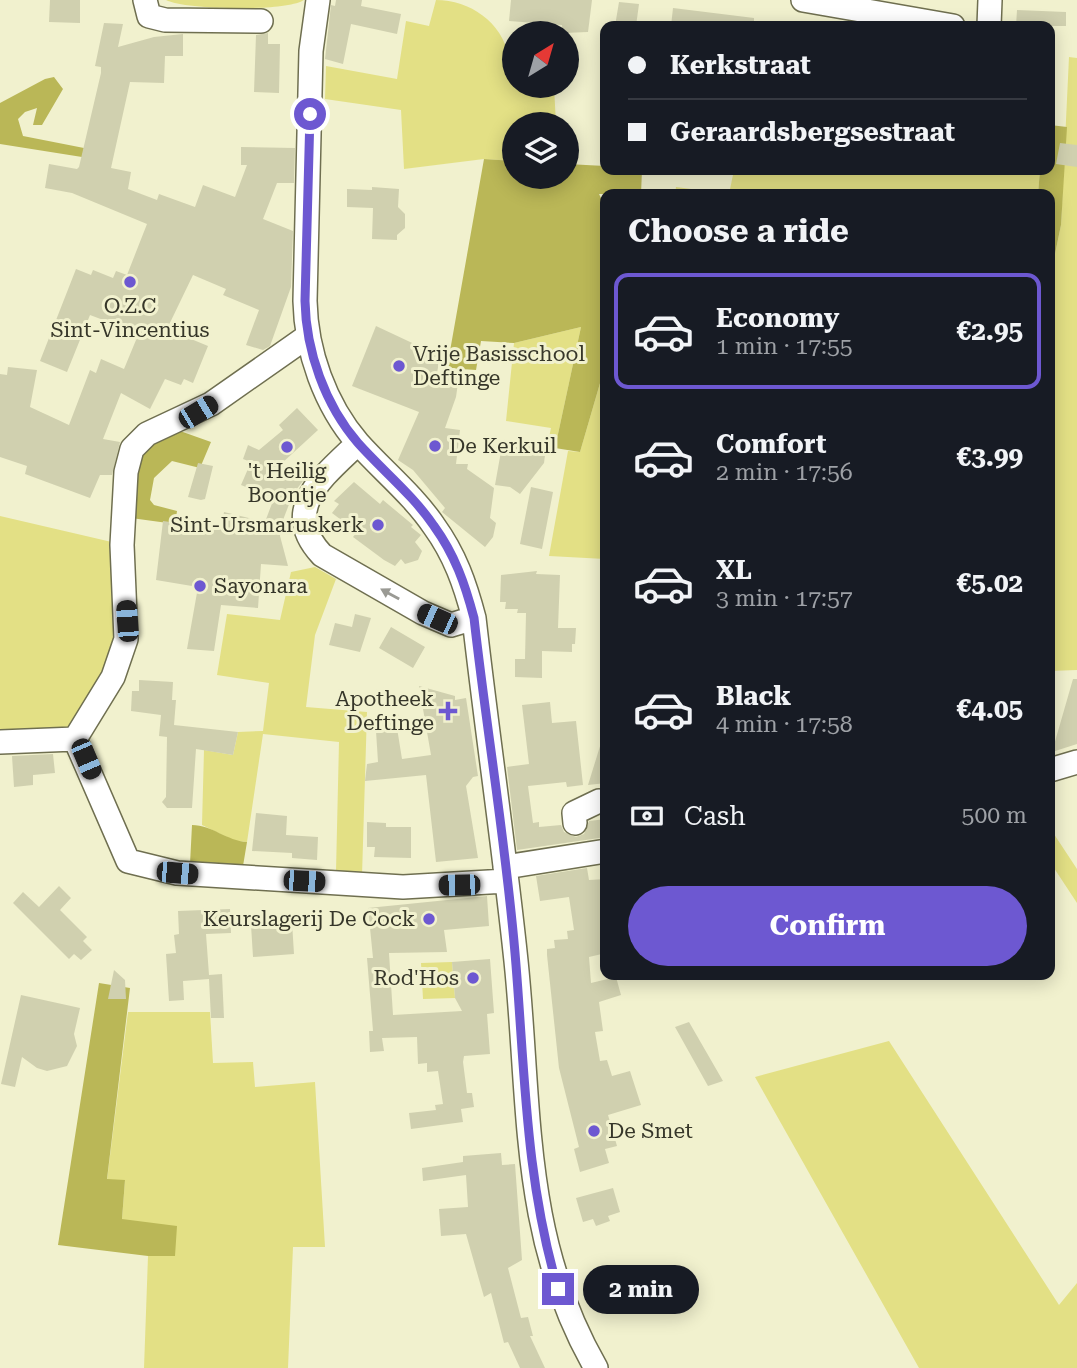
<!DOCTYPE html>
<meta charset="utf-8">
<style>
body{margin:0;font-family:"Roboto Serif",serif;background:#242831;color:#f1f3f6;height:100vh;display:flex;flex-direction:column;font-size:26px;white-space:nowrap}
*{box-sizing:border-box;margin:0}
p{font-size:23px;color:#9ea1a6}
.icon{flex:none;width:38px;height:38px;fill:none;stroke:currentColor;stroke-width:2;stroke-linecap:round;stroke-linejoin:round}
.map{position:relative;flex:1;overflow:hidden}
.side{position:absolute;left:600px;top:189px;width:455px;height:791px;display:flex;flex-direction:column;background:#171b24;border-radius:14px;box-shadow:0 4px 18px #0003}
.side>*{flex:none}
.guide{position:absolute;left:600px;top:21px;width:455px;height:154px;border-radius:14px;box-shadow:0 4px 18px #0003;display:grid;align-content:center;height:154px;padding:0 28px;background:#171b24}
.needle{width:46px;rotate:37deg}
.buttons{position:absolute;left:502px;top:21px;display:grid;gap:14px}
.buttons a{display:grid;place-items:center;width:77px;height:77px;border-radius:50%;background:#171b24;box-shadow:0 4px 18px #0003;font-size:35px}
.end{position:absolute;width:32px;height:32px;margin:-16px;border:9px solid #6d58d1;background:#fff;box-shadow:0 0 0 4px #fff}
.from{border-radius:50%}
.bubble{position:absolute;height:49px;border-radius:24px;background:#171b24;box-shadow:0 4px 18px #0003;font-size:23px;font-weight:700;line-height:49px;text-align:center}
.car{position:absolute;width:21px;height:42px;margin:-21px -10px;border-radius:9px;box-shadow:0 0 5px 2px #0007;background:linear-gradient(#222 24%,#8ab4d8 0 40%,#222 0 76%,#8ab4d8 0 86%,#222 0)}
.guide b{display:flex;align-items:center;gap:24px;height:66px;font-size:26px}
.guide b+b{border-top:2px solid #363941}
.guide i{width:18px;height:18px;background:#f1f3f6}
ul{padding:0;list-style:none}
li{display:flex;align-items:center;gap:21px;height:116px;margin:0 14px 10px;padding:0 14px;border:4px solid transparent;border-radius:14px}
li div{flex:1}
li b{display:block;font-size:26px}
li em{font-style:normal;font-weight:700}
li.active{border-color:#6d58d1}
li>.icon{width:63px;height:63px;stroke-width:1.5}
h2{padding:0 28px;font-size:32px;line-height:84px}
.pay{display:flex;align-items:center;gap:18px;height:77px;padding:0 28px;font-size:26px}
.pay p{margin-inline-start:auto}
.cta{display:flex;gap:14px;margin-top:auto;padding:14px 28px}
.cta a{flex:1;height:80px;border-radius:42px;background:#6d58d1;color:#fff;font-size:28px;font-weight:700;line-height:80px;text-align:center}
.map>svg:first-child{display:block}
.green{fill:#e3e085}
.forest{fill:#bab757}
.building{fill:#d0d0af}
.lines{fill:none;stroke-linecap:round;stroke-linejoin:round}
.minor-casing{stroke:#6f6f50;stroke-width:26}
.minor{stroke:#fff;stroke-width:23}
.oneway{fill:#9a9a94}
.route{stroke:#6d58d1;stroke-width:9}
.poi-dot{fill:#6d58d1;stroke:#f1f1ce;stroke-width:2.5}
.labels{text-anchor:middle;stroke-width:6;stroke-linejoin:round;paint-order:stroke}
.poi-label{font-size:21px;fill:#363629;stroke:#f1f1ce;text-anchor:start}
</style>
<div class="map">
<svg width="1077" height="1368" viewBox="0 0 1077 1368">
<rect width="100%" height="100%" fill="#f1f1ce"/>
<!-- green -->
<path class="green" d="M 166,0 L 304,0 C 286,12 185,10 166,0 Z
M 436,0 C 470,0 502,22 509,57 L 514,57 L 514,86 L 554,86 L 556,124 L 514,124 L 514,161 L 484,159 L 404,169 L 401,110 L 325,99 L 326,66 L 397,79 L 406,21 L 429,26 Z
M 1069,57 L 1077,58 L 1077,670 L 1050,671 L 1050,278 L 1061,225 Z
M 734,170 L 1040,170 L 1038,194 L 675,194 L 676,187 L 729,194 Z
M 581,327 L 555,448 L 547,447 L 551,428 L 506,421 L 514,343 Z
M 605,366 L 605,559 L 549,556 L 568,451 L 580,452 Z
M 0,516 L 116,543 L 119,645 L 80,717 L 68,727 L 58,730 L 0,734 Z
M 315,567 L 336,579 L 315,635 L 306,707 L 367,712 L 362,876 L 336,871 L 339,742 L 263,734 L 247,842 L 235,841 L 202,825 L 204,750 L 233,755 L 238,732 L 263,731 L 269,683 L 217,675 L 227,614 L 280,620 L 291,572 Z
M 1050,828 L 1077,869 L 1077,903 L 1050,862 Z
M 452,962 L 455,998 L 423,999 L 421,963 Z
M 128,1012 L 210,1012 L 213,1063 L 253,1062 L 255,1087 L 315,1082 L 325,1247 L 293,1247 L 288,1368 L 144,1368 L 148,1256 L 175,1256 L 122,1219 L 125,1180 L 107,1180 Z
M 889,1041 L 1059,1305 L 1077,1283 L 1077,1368 L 919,1368 L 755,1077 Z"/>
<!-- forest -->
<path class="forest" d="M 54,77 L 63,89 L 42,125 L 33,125 L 37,108 L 25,112 L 18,119 L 23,136 L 84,148 L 82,157 L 0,144 L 0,103 L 45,79 Z
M 1050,125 L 1067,127 L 1061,225 L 1050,278 L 1050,194 L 1038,194 L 1040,170 L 1050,170 Z
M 484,159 L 514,161 L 514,177 L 567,177 L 567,164 L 605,166 L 606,170 L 642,170 L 641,194 L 599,194 L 606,208 L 605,366 L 580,452 L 555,448 L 581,327 L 514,343 L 481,341 L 476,370 L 447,368 Z
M 180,431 L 211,442 L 200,468 L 172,461 L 154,478 L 150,500 L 154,505 L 177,511 L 175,524 L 131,518 L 141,447 Z
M 192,825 C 212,825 227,841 247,842 L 243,866 L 190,864 Z
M 99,983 L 130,988 L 107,1179 L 125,1180 L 122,1219 L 177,1226 L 175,1256 L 148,1256 L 58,1245 Z"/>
<!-- building -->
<path class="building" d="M 50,0 L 80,0 L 80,23 L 49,22 Z
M 336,0 L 362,0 L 361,6 L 401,14 L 397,34 L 351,24 L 343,64 L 325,59 L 331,5 L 335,6 Z
M 511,0 L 592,0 L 588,32 L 563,33 L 562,25 L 509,21 Z
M 619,2 L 639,4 L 636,26 L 615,26 Z
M 673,8 L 754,18 L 754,26 L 671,26 Z
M 1017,10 L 1066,12 L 1066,26 L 1016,26 Z
M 104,23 L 123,24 L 118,47 L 154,37 L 183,34 L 183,56 L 165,56 L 164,83 L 130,82 L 111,168 L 131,172 L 128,189 L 157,200 L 159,194 L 195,207 L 203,185 L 235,197 L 247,165 L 241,165 L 241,147 L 295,148 L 294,183 L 277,183 L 263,219 L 293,231 L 291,287 L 270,346 L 263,350 L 246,345 L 259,310 L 223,295 L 226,289 L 193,275 L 167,329 L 208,346 L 193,383 L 184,379 L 181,385 L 165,379 L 150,409 L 121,393 L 103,439 L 120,442 L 112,475 L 100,475 L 90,498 L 25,474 L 27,466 L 0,457 L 0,374 L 7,375 L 8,367 L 37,370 L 30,407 L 69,425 L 90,370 L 96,373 L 101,359 L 124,369 L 136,340 L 132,338 L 135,332 L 90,315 L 67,372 L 40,361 L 76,269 L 91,275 L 93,270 L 113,278 L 116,271 L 127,275 L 147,224 L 72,193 L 45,188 L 49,164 L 77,169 L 79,167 L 101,73 L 101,67 L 95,66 Z
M 268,33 L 268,44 L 280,44 L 279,93 L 254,92 L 256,35 Z
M 1060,143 L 1077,145 L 1077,167 L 1056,164 Z
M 372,187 L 399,189 L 398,207 L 405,214 L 405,228 L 397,235 L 397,240 L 372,239 L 373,208 L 347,207 L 347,189 L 372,190 Z
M 376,326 L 440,356 L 437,373 L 459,376 L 456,397 L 445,428 L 460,430 L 456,464 L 468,464 L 467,469 L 494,488 L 490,518 L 496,523 L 493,537 L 485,547 L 442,512 L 445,508 L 413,470 L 398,460 L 419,412 L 352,386 Z
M 297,408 L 318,430 L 281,464 L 306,477 L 293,494 L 283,520 L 280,536 L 288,566 L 261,564 L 258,608 L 221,605 L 214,651 L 187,649 L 198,587 L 156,580 L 163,521 L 221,529 L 224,512 L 265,522 L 274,498 L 241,485 L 251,462 L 243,459 L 248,445 L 259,450 L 283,430 L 279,425 Z
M 503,440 L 546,447 L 544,463 L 520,494 L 510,487 L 495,485 Z
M 198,463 L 213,466 L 205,499 L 201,500 L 188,497 Z
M 354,482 L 380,504 L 383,500 L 413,525 L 411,527 L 421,535 L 415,542 L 422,551 L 418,560 L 405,564 L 401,559 L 395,566 L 384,560 L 353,537 L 357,532 L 332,513 L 339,504 L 334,501 Z
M 531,487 L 553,492 L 542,549 L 520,544 Z
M 537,571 L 536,574 L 560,575 L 558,628 L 576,628 L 575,644 L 572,644 L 572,652 L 542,651 L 542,678 L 515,677 L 515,659 L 525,659 L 526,613 L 517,613 L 518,609 L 505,609 L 506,602 L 500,602 L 501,575 Z
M 355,614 L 371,618 L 360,652 L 329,645 L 335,623 L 352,627 Z
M 391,627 L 425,647 L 413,668 L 379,648 Z
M 1073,679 L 1077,679 L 1077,744 L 1052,752 Z
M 139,680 L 173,682 L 172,700 L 176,700 L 174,725 L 238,732 L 233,755 L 196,749 L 192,808 L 167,808 L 162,802 L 166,797 L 167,737 L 159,736 L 161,715 L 131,711 L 132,691 L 139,691 Z
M 419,686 L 455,696 L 455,700 L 466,698 L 478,776 L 473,777 L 466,786 L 478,858 L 436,862 L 426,775 L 365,781 L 367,764 L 378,762 L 376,731 L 367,732 L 368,718 L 398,714 L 401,727 L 397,728 L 402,759 L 431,755 Z
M 550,702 L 552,723 L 576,721 L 583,785 L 567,787 L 566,782 L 528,786 L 533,823 L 539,822 L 539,827 L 561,825 L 564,832 L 576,837 L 584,834 L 589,821 L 606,819 L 606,837 L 517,850 L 507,767 L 529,764 L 522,705 Z
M 601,743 L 606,783 L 588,785 Z
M 53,754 L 55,773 L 33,775 L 33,785 L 14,787 L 12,756 Z
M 256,813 L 287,816 L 286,835 L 318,837 L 317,860 L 292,858 L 292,853 L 252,851 Z
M 367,822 L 386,823 L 386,827 L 411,827 L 411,858 L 374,857 L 375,847 L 367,847 Z
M 587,868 L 589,880 L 606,879 L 606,953 L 589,957 L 591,983 L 616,977 L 621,995 L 599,1002 L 603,1031 L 595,1032 L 600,1061 L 607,1060 L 612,1076 L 630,1071 L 641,1105 L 608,1115 L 617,1146 L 605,1149 L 609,1163 L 580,1172 L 574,1149 L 579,1147 L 559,1068 L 547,955 L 547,949 L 555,948 L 554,940 L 568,939 L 567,931 L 574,930 L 569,897 L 540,901 L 536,876 Z
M 59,886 L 71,898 L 60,910 L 87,937 L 83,941 L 92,950 L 81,960 L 74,954 L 69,959 L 13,903 L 23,892 L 39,907 Z
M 487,896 L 489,926 L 444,930 L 447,952 L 389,953 L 393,1015 L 462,1011 L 455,998 L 452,962 L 490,959 L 494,1013 L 487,1014 L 490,1054 L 464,1056 L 463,1062 L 467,1093 L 472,1093 L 474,1107 L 461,1109 L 463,1122 L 411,1129 L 409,1113 L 436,1110 L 435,1105 L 443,1104 L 438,1071 L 427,1072 L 427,1063 L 418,1064 L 417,1037 L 382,1038 L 384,1051 L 370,1052 L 369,1031 L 373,1031 L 367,958 L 373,958 L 368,908 Z
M 230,909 L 231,933 L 206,934 L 209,975 L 222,974 L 224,1018 L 211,1018 L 209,979 L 183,981 L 184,1000 L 169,1001 L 166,954 L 176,953 L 174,935 L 179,934 L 178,911 Z
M 292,922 L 294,954 L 253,957 L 251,925 Z
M 114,970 L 125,980 L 126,999 L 108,999 Z
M 21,995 L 80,1008 L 74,1034 L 77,1046 L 67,1066 L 47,1071 L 37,1068 L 22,1057 L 15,1087 L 1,1084 Z
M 689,1022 L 723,1081 L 708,1086 L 675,1027 Z
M 501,1153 L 502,1165 L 515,1164 L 522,1260 L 508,1268 L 521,1318 L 528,1317 L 533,1336 L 530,1336 L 545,1368 L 520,1368 L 508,1342 L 504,1343 L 491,1293 L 484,1297 L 466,1234 L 441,1236 L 439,1209 L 468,1207 L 466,1175 L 423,1181 L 422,1168 L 463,1162 L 463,1156 Z
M 613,1188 L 620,1212 L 608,1216 L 610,1221 L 596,1226 L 593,1219 L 583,1222 L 576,1198 Z"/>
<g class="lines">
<defs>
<path id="minor" d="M 145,0 L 149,16 L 165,20 L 261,21
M 318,0 L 311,51 L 305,301 C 306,351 325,405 358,443 C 383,471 413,495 434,526 C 455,555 465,584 474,618 C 487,733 504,846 516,961 C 531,1105 520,1236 596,1368
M 803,0 L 953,26
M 989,26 L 990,0
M 358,443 C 324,476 279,509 322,555 L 423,613 L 451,625 L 474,618
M 75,739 L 113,677 L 126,639 L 122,545 L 126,472 L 132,449 L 147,434 L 211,404 L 308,336
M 75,739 L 128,861 L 177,873 L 403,887 L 506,881
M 0,742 L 75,739
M 1050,770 L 1077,762
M 575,823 L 574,813 L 599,801
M 505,867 L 606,851"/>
</defs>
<!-- minor casing -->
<use href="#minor" class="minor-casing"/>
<!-- minor -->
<use href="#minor" class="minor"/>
</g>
<!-- one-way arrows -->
<defs><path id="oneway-solid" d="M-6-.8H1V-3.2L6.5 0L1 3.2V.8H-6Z" transform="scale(1.75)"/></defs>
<use class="oneway" href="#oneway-solid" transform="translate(390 594) rotate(-151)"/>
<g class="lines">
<!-- route -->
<path class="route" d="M 310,114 L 305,301 C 306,351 325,405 358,443 C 383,471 413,495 434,526 C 455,555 465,584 474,618 C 487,734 507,849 516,965 C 525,1077 526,1181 558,1289"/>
</g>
<!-- markers -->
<g class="poi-dot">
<circle cx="130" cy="282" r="7"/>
<circle cx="399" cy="366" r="7"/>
<circle cx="435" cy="446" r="7"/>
<circle cx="287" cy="447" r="7"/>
<circle cx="378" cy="525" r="7"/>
<circle cx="200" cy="586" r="7"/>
<path d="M444.5 700.5h7v7h7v7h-7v7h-7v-7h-7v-7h7z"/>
<circle cx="429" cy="919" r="7"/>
<circle cx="473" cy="978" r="7"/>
<circle cx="594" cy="1131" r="7"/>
</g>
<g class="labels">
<!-- poi labels -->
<g class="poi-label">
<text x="130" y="313" text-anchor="middle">O.Z.C<tspan x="130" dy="24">Sint-Vincentius</tspan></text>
<text x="413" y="361">Vrije Basisschool<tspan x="413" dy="24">Deftinge</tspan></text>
<text x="449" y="453">De Kerkuil</text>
<text x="287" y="478" text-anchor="middle">'t Heilig<tspan x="287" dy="24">Boontje</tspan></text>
<text x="364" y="532" text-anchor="end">Sint-Ursmaruskerk</text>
<text x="214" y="593">Sayonara</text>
<text x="434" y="706" text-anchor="end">Apotheek<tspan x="434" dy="24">Deftinge</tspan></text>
<text x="415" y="926" text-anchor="end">Keurslagerij De Cock</text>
<text x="459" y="985" text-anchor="end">Rod'Hos</text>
<text x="608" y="1138">De Smet</text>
</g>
</g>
</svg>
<div class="buttons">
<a><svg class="needle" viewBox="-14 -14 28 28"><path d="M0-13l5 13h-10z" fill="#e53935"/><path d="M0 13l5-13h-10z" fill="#9ea1a6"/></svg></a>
<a><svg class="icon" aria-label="layers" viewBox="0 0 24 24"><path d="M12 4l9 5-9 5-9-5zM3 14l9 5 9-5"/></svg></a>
</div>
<i class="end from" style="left:310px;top:114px"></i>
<i class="end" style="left:558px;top:1289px"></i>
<div class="bubble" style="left:583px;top:1265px;width:116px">2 min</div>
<i class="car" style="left:198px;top:412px;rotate:59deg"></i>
<i class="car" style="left:437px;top:619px;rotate:294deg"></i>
<i class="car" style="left:127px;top:621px;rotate:356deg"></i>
<i class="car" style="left:86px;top:759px;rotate:157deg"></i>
<i class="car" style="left:177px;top:873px;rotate:95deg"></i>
<i class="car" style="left:304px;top:881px;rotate:93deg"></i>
<i class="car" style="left:459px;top:885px;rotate:269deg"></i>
<div class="guide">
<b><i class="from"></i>Kerkstraat</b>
<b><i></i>Geraardsbergsestraat</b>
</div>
<section class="side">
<h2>Choose a ride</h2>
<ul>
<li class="active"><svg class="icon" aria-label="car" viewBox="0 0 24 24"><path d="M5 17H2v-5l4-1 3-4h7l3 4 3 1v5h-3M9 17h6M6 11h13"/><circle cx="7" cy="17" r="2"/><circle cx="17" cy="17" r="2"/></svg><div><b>Economy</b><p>1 min · 17:55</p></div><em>€2.95</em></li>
<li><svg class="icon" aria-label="car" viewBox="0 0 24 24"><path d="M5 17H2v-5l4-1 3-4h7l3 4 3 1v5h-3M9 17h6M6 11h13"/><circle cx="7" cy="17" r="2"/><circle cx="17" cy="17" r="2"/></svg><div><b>Comfort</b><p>2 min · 17:56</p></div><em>€3.99</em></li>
<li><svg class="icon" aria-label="car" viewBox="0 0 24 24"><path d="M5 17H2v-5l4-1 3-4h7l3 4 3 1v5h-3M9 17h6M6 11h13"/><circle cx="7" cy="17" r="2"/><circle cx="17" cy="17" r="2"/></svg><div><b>XL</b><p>3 min · 17:57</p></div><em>€5.02</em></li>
<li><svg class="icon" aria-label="car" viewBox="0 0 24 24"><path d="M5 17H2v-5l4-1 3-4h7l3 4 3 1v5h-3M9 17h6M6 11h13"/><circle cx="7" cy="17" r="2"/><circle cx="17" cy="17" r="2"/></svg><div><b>Black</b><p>4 min · 17:58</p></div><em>€4.05</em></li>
</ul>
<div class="pay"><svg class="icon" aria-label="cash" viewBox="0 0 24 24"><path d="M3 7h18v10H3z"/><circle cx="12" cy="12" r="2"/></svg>Cash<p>500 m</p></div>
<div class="cta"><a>Confirm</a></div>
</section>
</div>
